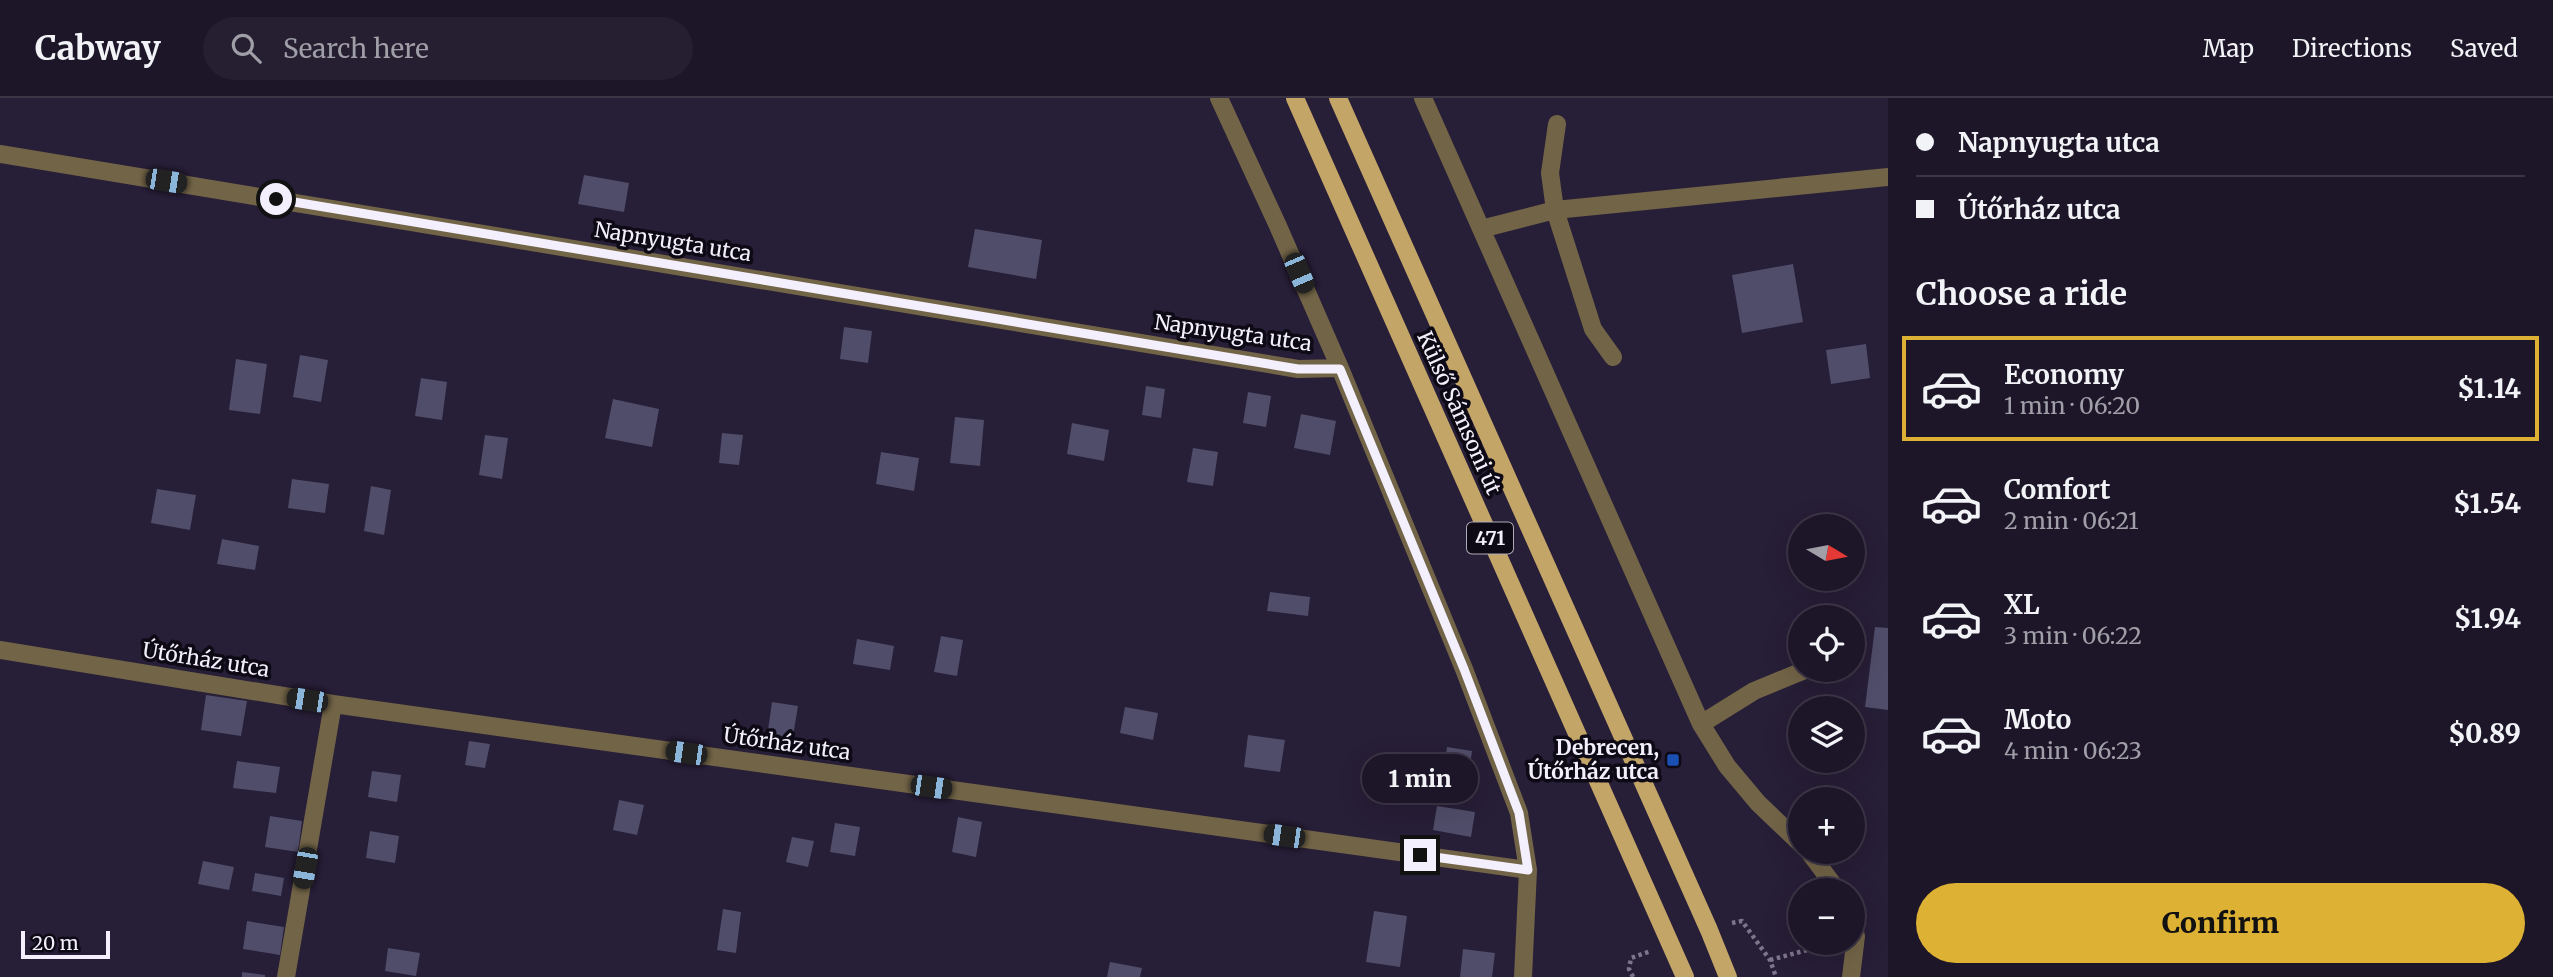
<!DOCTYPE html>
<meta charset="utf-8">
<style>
body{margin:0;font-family:Merriweather,serif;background:#251f31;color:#f1f3f6;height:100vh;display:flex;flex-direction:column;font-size:26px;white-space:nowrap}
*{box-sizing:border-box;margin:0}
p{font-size:23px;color:#a09fa8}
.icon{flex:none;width:38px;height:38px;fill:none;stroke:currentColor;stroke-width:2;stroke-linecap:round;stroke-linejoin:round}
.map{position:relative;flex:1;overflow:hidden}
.panel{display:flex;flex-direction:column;background:#1d1629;width:665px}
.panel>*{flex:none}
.guide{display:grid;align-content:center;height:154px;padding:0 28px;background:#1d1629}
.needle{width:46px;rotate:100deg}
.controls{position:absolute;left:1788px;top:416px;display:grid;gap:14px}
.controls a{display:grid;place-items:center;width:77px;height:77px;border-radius:50%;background:#1d1629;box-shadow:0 7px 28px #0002,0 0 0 2px #3b3546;font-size:35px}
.scale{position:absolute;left:21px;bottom:18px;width:89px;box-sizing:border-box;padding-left:7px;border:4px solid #f3effd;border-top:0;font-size:19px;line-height:24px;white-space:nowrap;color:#f3effd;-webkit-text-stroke:5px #0e0a15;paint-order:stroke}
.end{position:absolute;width:32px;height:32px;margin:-16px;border:9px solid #f3effd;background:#111;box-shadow:0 0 0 4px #111}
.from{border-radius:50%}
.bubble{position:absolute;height:49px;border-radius:24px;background:#1d1629;box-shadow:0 7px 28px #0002,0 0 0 2px #3b3546;font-size:23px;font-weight:800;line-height:49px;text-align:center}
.car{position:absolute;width:21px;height:42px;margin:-21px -10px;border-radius:9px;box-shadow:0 0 5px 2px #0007;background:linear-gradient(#222 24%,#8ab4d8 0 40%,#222 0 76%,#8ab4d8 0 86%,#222 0)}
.guide b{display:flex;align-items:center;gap:24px;height:66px;font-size:26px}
.guide b+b{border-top:2px solid #3b3546}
.guide i{width:18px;height:18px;background:#f1f3f6}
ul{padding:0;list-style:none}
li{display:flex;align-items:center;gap:21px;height:105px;margin:0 14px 10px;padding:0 14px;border:4px solid transparent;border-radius:0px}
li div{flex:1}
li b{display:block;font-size:26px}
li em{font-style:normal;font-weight:800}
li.current{border-color:#ddb133}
li>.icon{width:63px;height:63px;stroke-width:1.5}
h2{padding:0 28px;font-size:32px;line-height:84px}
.button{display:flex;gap:14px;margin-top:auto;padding:14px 28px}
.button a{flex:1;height:80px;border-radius:42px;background:#ddb133;color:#111;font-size:28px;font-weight:800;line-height:80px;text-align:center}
header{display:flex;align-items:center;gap:42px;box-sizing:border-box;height:98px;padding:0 35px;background:#1d1629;border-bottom:2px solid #3b3546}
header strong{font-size:33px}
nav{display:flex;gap:38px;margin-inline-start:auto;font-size:24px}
.search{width:490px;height:63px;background:#251f31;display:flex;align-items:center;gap:18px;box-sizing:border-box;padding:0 24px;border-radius:38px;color:#a09fa8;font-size:26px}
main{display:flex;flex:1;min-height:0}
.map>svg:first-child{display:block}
.building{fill:#504d6a}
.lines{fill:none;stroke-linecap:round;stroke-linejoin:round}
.path{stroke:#7d768b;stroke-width:4.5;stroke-dasharray:3.5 3.5;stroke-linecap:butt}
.minor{stroke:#726447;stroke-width:18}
.major{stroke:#c3a568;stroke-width:18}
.route{stroke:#f3effd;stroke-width:9}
.transit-dot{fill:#1a4fb4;stroke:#0e0a15;stroke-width:2.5}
.labels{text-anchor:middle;stroke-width:7;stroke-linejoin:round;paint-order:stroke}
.shield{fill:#0e0a15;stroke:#aeaab7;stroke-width:2}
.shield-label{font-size:19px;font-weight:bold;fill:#f3effd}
.street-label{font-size:21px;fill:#f3effd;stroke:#0e0a15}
.poi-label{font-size:21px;font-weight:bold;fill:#f3effd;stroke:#0e0a15;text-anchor:end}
</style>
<header>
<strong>Cabway</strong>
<div class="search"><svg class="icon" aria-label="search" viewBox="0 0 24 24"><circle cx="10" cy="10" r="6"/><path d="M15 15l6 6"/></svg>Search here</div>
<nav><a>Map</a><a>Directions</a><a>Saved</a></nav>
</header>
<main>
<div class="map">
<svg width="1888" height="879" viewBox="0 0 1888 879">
<rect width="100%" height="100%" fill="#271e37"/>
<!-- building -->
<path class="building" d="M 584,77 L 629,85 L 624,114 L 578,106 Z
M 975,131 L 1042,142 L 1036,181 L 968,169 Z
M 1793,166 L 1803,224 L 1742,235 L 1732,177 Z
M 844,229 L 872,233 L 868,265 L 840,261 Z
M 1866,246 L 1870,280 L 1831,286 L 1826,252 Z
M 300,257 L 328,262 L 321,304 L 293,299 Z
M 236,261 L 267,266 L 260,316 L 229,312 Z
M 421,280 L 447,284 L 442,322 L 415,318 Z
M 1146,288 L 1165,291 L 1161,320 L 1142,317 Z
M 1248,294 L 1271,298 L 1266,329 L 1243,325 Z
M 613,301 L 659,311 L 652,349 L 605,340 Z
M 1301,316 L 1336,323 L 1330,357 L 1294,350 Z
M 955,319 L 984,322 L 980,368 L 950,365 Z
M 1072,325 L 1109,332 L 1104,363 L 1067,356 Z
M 722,335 L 743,337 L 739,367 L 719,365 Z
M 485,337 L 508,340 L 502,381 L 479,377 Z
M 1193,350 L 1218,354 L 1213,388 L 1187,384 Z
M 881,354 L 919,360 L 914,393 L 876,386 Z
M 292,381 L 329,386 L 325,415 L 288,410 Z
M 371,388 L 391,392 L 384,437 L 364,433 Z
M 157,391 L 196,397 L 190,432 L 151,425 Z
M 222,441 L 259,448 L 255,472 L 217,466 Z
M 1270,494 L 1310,499 L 1308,518 L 1267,513 Z
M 1875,529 L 1888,530 L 1888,612 L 1865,609 Z
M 941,538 L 963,542 L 957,578 L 934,574 Z
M 857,541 L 894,548 L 890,572 L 853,566 Z
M 206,597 L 247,603 L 241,638 L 201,632 Z
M 772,604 L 798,608 L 792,644 L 767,639 Z
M 1125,609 L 1158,615 L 1153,642 L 1120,635 Z
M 1248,637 L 1285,642 L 1280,674 L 1244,669 Z
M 469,643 L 490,646 L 485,670 L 465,667 Z
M 1447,649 L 1472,653 L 1467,687 L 1442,684 Z
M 237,663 L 280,669 L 276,695 L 233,690 Z
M 372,673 L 401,677 L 397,704 L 368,699 Z
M 619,702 L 644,707 L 637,737 L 613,732 Z
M 1437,708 L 1475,714 L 1471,739 L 1433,732 Z
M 270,718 L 302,723 L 298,754 L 265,749 Z
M 958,719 L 982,724 L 976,759 L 952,754 Z
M 835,725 L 860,729 L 855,758 L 830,754 Z
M 370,733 L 399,738 L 395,765 L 366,760 Z
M 792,739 L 814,743 L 808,769 L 786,764 Z
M 203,763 L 234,769 L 229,792 L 198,786 Z
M 255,775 L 284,780 L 281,798 L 252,793 Z
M 723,811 L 741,814 L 736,855 L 717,852 Z
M 1374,813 L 1407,818 L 1400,869 L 1366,864 Z
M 247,823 L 284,829 L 280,857 L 243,851 Z
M 388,850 L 420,855 L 416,878 L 385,873 Z
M 1463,851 L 1495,855 L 1492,879 L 1460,879 Z
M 1110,864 L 1142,870 L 1140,879 L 1107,879 Z
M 242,874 L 265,877 L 265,879 L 242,879 Z"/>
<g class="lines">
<!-- path -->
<path class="path" d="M 1732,825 L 1742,823 L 1770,862 L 1776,879
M 1770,862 L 1833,845
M 1633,879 L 1629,871 L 1631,860 L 1651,853"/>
<!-- minor -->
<path class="minor" d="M 1219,0 L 1278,128 L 1340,270 L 1464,571 L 1519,715 L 1528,772 L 1523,879
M 1423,0 L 1701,626 L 1727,668 L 1758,705 L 1801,746
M 1557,26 L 1550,75 L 1555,112 L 1593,231 L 1613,259
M 0,56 L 1298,271 L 1340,270
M 1481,131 L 1555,112 L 1888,79
M 0,552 L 333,606 L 1528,772
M 1701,626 L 1754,593 L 1805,572
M 1809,754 L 1838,793
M 286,879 L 333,606
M 1851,879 L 1856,838 L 1853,829"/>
<!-- major -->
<path class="major" d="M 1295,0 L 1685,879
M 1338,0 L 1709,832 L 1728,879"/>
</g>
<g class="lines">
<!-- route -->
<path class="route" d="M 276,101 L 1298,271 L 1340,271 L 1464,571 L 1519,715 L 1528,772 L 1420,757"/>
</g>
<!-- markers -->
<rect class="transit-dot" x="1666" y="655" width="14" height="14" rx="3.5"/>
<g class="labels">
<!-- shield labels -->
<rect class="shield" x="1467" y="424.5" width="46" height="31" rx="5"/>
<g class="shield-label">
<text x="1490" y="447">471</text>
</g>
<!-- street labels -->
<g class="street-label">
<text transform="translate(673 144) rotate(9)" y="7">Napnyugta utca</text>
<text transform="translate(1233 235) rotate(8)" y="7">Napnyugta utca</text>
<text transform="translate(1459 315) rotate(66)" y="7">Külső Sámsoni út</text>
<text transform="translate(206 562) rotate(9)" y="7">Útőrház utca</text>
<text transform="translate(787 646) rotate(8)" y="7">Útőrház utca</text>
</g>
<!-- poi labels -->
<g class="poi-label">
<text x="1659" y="657">Debrecen,<tspan x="1659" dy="24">Útőrház utca</tspan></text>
</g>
</g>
</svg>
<div class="controls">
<a><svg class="needle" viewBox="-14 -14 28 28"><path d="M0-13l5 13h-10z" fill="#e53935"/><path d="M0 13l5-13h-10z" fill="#a09fa8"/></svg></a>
<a><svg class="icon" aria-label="locate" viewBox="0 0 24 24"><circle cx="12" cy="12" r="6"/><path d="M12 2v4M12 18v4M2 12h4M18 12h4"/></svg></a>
<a><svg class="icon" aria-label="layers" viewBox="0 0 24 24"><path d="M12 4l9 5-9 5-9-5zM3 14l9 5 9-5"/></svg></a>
<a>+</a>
<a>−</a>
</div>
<div class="scale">20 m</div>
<i class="end from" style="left:276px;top:101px"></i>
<i class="end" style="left:1420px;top:757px"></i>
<div class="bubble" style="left:1362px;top:656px;width:116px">1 min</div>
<i class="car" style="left:166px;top:83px;rotate:99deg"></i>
<i class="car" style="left:1299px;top:175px;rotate:157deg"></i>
<i class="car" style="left:307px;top:602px;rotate:279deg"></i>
<i class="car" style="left:686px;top:655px;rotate:278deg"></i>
<i class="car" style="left:931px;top:689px;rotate:98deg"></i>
<i class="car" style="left:1284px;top:738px;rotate:278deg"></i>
<i class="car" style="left:305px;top:770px;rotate:190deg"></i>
</div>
<section class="panel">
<div class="guide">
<b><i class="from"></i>Napnyugta utca</b>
<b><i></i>Útőrház utca</b>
</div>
<h2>Choose a ride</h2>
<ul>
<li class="current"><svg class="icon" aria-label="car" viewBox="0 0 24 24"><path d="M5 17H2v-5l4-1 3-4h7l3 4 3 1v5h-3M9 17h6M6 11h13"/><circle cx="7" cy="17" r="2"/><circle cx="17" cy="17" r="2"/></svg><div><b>Economy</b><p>1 min · 06:20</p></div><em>$1.14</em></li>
<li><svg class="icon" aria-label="car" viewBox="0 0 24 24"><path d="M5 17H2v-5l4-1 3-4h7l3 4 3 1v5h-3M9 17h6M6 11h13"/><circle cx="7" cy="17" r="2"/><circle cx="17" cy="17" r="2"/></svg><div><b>Comfort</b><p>2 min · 06:21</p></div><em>$1.54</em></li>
<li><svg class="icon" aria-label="car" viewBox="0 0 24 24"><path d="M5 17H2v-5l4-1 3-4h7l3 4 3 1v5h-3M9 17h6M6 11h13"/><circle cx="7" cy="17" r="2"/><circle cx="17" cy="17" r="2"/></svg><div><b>XL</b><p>3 min · 06:22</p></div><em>$1.94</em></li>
<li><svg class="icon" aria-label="car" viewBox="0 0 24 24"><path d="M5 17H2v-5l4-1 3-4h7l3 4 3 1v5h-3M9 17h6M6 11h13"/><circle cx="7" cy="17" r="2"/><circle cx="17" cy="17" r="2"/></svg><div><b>Moto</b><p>4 min · 06:23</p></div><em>$0.89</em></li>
</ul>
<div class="button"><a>Confirm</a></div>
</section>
</main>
